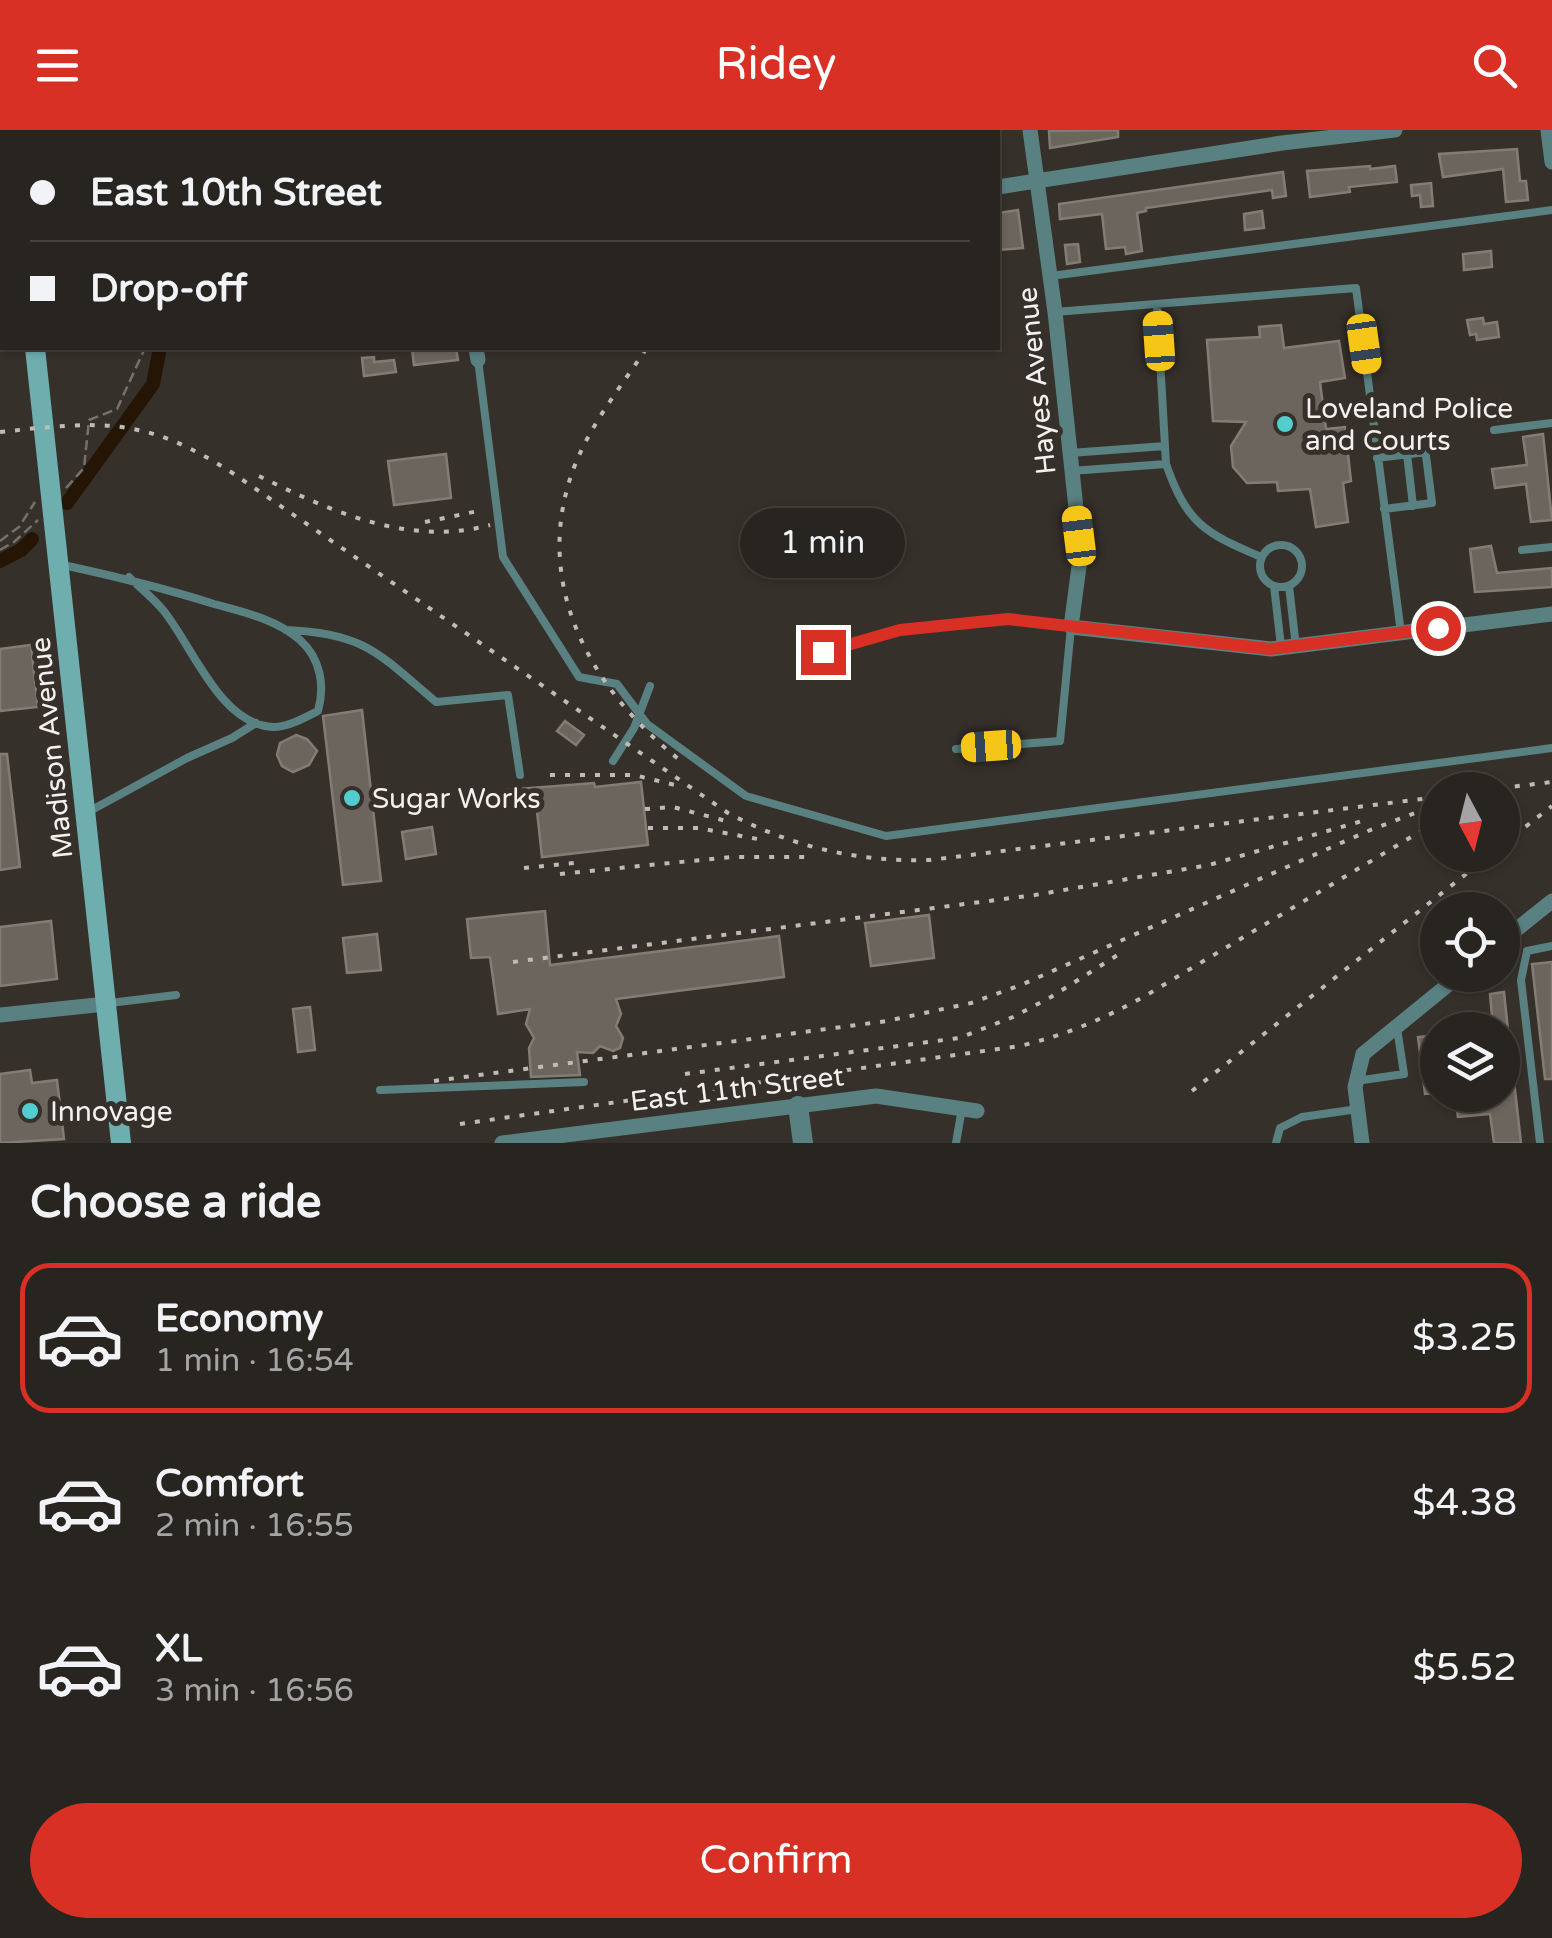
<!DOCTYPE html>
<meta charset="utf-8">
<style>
body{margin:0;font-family:"Varela Round",sans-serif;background:#302c29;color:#f1f3f6;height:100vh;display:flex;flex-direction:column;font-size:38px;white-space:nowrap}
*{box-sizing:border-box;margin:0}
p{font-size:32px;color:#a5a4a5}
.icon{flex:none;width:55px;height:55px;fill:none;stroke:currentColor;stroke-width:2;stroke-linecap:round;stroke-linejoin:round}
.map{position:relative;height:1013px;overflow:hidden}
.panel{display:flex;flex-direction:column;background:#282420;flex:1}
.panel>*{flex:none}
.banner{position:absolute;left:0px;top:0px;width:1000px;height:220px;box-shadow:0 2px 8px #0004,0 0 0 2px #44413e;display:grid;align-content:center;height:220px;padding:0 30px;background:#282420}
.needle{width:65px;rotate:173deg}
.fabs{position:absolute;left:1420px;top:642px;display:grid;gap:20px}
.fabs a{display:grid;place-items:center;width:100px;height:100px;border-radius:50%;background:#282420;box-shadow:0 2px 8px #0004,0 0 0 2px #44413e;font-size:50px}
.end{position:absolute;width:45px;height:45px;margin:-22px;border:12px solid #d93025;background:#fff;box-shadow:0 0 0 5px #fff}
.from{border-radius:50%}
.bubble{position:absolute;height:70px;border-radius:35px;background:#282420;box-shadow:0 2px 8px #0004,0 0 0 2px #44413e;font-size:32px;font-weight:600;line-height:70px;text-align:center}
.car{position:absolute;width:30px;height:60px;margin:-30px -15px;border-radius:12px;box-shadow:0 0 8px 2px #0007;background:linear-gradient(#f5c518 24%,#345 0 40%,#f5c518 0 76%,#345 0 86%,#f5c518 0)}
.banner b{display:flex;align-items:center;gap:35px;height:95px;font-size:38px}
.banner b+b{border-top:2px solid #44413e}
.banner i{width:25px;height:25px;background:#f1f3f6}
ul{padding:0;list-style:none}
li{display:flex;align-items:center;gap:30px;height:150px;margin:0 20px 15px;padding:0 10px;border:5px solid transparent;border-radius:30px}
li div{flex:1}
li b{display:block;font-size:38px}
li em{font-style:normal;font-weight:600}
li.current{border-color:#d93025}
li>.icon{width:90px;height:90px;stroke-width:1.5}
h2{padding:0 30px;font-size:45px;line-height:120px}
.button{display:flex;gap:20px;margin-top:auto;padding:20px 30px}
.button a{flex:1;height:115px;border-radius:60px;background:#d93025;color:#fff;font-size:40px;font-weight:600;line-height:115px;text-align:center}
header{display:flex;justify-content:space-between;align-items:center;height:130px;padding:0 30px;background:#d93025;color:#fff;font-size:45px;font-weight:600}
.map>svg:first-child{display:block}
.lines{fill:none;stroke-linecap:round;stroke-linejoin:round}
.canal{stroke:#251504;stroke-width:14}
.building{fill:#6c655e;stroke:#837c74;stroke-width:2.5}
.path{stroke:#76716b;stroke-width:2.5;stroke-dasharray:10 5;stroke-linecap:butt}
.service{stroke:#5a8182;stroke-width:8}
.minor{stroke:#5a8182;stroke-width:15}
.tertiary{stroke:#5a8182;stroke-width:20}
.secondary{stroke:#6eaeaf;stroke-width:20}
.rail{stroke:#bfbbb6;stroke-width:4;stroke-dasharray:5 10;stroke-linecap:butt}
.route{stroke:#d93025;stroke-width:12}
.poi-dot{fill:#52cdcf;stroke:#36302a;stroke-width:4}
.labels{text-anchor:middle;stroke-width:10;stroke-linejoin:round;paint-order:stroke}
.street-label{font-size:28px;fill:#f4f0ec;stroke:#36302a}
.poi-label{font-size:28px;fill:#f4f0ec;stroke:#36302a;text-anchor:start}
</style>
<header><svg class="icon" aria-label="menu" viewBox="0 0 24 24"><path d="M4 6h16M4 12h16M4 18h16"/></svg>Ridey<svg class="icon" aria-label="search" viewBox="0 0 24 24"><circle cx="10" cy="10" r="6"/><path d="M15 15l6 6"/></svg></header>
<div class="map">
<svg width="1552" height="1013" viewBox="0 0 1552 1013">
<rect width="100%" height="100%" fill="#36302a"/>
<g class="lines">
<!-- canal -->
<path class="canal" d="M 217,2 L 218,0
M 67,373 L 153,254 L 160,218
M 0,431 L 21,420 L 32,409"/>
</g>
<!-- building -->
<path class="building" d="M 1118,0 L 1118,7 L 1050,18 L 1049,1 Z
M 1517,19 L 1520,51 L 1526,51 L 1528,70 L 1506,72 L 1503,39 L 1443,47 L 1439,24 Z
M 1370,36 L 1370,39 L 1395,36 L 1397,52 L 1349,57 L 1350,62 L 1310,67 L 1307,41 Z
M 1283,42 L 1286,66 L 1273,68 L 1272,60 L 1146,78 L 1146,81 L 1137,83 L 1142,121 L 1126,124 L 1125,117 L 1106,119 L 1102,84 L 1060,89 L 1059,74 Z
M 1431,53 L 1433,76 L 1421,77 L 1420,65 L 1412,66 L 1411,55 Z
M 1018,80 L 1023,118 L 998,120 L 998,83 Z
M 1262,81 L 1264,98 L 1245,100 L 1244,84 Z
M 1078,114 L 1080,132 L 1067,134 L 1065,115 Z
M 1491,121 L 1492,137 L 1464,140 L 1463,124 Z
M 1483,188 L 1484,194 L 1497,192 L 1499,207 L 1477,210 L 1476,204 L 1470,205 L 1467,190 Z
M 1281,195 L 1284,218 L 1339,211 L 1345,248 L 1320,252 L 1326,299 L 1345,297 L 1351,351 L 1343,353 L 1348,392 L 1316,397 L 1310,359 L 1278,361 L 1277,352 L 1247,353 L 1233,337 L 1231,316 L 1246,292 L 1213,291 L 1207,210 L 1260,207 L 1259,197 Z
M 456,218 L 458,230 L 414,235 L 412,219 Z
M 374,227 L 374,232 L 394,230 L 396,242 L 364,246 L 362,228 Z
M 1508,270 L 1510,289 L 1491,291 L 1489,272 Z
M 1543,304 L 1552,390 L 1531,392 L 1526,354 L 1495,358 L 1492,339 L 1527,335 L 1523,307 Z
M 446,324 L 451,368 L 394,375 L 388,331 Z
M 1491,416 L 1497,443 L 1552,438 L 1552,457 L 1475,462 L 1470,419 Z
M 31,515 L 38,577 L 0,581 L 0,519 Z
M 362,580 L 381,751 L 343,755 L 323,586 Z
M 565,591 L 584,605 L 576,615 L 557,601 Z
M 296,605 L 307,609 L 317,621 L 309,635 L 293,642 L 282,636 L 277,625 L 280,613 Z
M 0,624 L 7,624 L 20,737 L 0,740 Z
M 641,652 L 648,715 L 542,727 L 536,672 L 505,675 L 504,660 L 594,653 L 595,657 Z
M 432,697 L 436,724 L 406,729 L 402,702 Z
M 545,781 L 550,835 L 779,806 L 784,847 L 616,869 L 621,884 L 616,896 L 623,908 L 620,918 L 613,921 L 600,916 L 593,923 L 577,922 L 580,945 L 531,947 L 529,918 L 534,908 L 526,894 L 530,879 L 498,884 L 490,827 L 471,828 L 467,789 Z
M 929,785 L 934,828 L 871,836 L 865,793 Z
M 51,791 L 57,849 L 0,856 L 0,797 Z
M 377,804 L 381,840 L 347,843 L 343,808 Z
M 1552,832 L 1552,949 L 1545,949 L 1532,834 Z
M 1504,862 L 1508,900 L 1489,900 L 1488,887 L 1492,886 L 1490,864 Z
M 310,877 L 315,920 L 298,922 L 293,879 Z
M 1438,905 L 1438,963 L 1425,964 L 1418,907 Z
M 1509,907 L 1521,1013 L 1494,1013 L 1490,984 L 1458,987 L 1456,972 L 1502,965 L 1502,908 Z
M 30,940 L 32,953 L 57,950 L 64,1009 L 0,1013 L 0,944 Z"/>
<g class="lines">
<!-- path -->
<path class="path" d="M 201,2 L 202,0
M 66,358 L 84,338 L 89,290 L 117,279 L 145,218
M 0,411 L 19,397 L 35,372
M 0,420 L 14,412 L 38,390"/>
<!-- service -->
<path class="service" d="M 61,0 L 63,2
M 289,0 L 289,2
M 377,0 L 377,2
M 41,2 L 41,0
M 1051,146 L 1552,80
M 1157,176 L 1166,334 C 1187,394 1205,403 1261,427
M 1055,182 L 1356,158 L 1401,503
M 478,230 L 503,427 L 579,547 L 617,554 L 647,594 L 746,666 L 886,706 L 1552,618
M 1494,300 L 1552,293
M 1070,323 L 1165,316
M 1407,324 L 1413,376
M 1377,328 L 1426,322
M 1071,341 L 1166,334
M 1384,379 L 1432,373 L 1424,310
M1260 436a21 21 0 1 1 42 0a21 21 0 1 1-42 0Z
M 1522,420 L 1552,417
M 63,435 C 114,446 164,458 214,474 C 243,482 276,489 300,510 C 321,529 325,556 318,581 C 304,588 289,597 273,597 C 220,595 192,515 163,480 C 153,468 140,458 129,447
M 1274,456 L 1281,516
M 1289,456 L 1296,517
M 286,500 C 365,503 379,524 436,572 L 508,565 L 520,645
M 823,522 L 899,500 L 1008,489 L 1071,497 L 1060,611 L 956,619
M 613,631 L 634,598 L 650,556
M 88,682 L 187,628 L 232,608 L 256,593
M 1527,821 L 1521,850 L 1540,1013
M 1527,821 L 1552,816
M 110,873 L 176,865
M 1356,951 L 1404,944 L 1397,898
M 380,960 L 584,952
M 956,1013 L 962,978
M 1276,1013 L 1280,998 L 1302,987 L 1358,979"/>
<!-- minor -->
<path class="minor" d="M 450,0 L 450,2
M 633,0 L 633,2
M 1030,0 L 1055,182 L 1079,406 L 1080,429 L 1071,497 L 1271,519 L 1552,484
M 1548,0 L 1552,32
M 998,57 L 1282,13 L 1395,0
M 0,185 L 2,185
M 476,218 L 478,230
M 1502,811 L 1552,771
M 0,885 L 106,874
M 502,1013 L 876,966 L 977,981
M 1362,1013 L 1355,957 L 1363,924 L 1460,845"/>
<!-- tertiary -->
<path class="tertiary" d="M 798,976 L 803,1013"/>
<!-- secondary -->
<path class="secondary" d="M 13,0 L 13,2
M 35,218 L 121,1013"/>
<!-- rail -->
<path class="rail" d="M 646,219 C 622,255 594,290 577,330 C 528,448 588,558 681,631
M 0,302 C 102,291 145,286 234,344 L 728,683 C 792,717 857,732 930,730 L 1438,667
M 259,346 C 330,381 409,417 490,395
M 425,392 L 483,380
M 550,645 L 634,645 L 675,655
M 1485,660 L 1552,652
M 645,679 L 673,677 L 726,691
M 648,698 L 698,698 L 763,710
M 1502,715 L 1552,676
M 524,738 L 574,733
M 560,744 L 731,727 L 814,727
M 513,832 L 1035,765 L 1209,735 L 1369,689
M 685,944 L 959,908 L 1013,887 L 1051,867 L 1124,821
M 434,951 L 887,891 L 971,873 L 1021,855 L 1368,701 L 1428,678
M 1192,961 L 1490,725
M 460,994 L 1020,916 C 1065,905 1104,889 1145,866 L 1438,691"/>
</g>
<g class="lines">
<!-- route -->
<path class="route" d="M 823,522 L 900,500 L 1008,489 L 1270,519 L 1438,498"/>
</g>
<!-- markers -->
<g class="poi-dot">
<circle cx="1285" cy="294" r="10"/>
<circle cx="352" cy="668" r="10"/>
<circle cx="30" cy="981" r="10"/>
</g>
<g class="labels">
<!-- street labels -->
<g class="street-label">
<text transform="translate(1036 251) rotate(-96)" y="10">Hayes Avenue</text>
<text transform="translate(51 618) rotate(-96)" y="10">Madison Avenue</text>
<text transform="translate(737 958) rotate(-7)" y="10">East 11th Street</text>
</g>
<!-- poi labels -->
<g class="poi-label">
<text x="1305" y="288">Loveland Police<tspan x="1305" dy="32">and Courts</tspan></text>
<text x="372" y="678">Sugar Works</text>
<text x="50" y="991">Innovage</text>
</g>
</g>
</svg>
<div class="fabs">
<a><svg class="needle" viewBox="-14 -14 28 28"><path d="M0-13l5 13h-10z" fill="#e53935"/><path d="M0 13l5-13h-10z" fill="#a5a4a5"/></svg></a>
<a><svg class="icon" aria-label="locate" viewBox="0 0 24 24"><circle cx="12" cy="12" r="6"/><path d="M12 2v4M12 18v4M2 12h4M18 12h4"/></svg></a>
<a><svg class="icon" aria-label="layers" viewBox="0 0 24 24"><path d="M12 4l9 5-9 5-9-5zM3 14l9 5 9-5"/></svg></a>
</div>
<i class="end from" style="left:1438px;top:498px"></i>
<i class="end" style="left:823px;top:522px"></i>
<div class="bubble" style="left:740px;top:378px;width:165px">1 min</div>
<i class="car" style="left:1159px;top:211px;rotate:356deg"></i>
<i class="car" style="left:1364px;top:214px;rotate:172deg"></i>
<i class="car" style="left:1079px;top:406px;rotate:353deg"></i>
<i class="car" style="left:991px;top:616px;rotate:266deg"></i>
<div class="banner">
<b><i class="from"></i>East 10th Street</b>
<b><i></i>Drop-off</b>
</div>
</div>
<section class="panel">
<h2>Choose a ride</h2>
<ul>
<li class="current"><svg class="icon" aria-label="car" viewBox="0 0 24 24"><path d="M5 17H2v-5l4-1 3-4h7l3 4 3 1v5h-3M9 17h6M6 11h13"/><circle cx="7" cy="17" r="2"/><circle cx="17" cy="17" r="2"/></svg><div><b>Economy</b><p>1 min · 16:54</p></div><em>$3.25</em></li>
<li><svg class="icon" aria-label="car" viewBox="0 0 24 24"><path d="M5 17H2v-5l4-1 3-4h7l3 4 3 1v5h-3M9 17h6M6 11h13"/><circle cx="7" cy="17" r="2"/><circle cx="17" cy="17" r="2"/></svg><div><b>Comfort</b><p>2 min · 16:55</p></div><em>$4.38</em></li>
<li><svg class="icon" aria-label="car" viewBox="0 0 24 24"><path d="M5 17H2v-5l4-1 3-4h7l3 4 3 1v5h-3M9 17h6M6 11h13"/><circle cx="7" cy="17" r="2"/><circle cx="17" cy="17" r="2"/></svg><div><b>XL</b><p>3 min · 16:56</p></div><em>$5.52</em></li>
</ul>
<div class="button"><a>Confirm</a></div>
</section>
